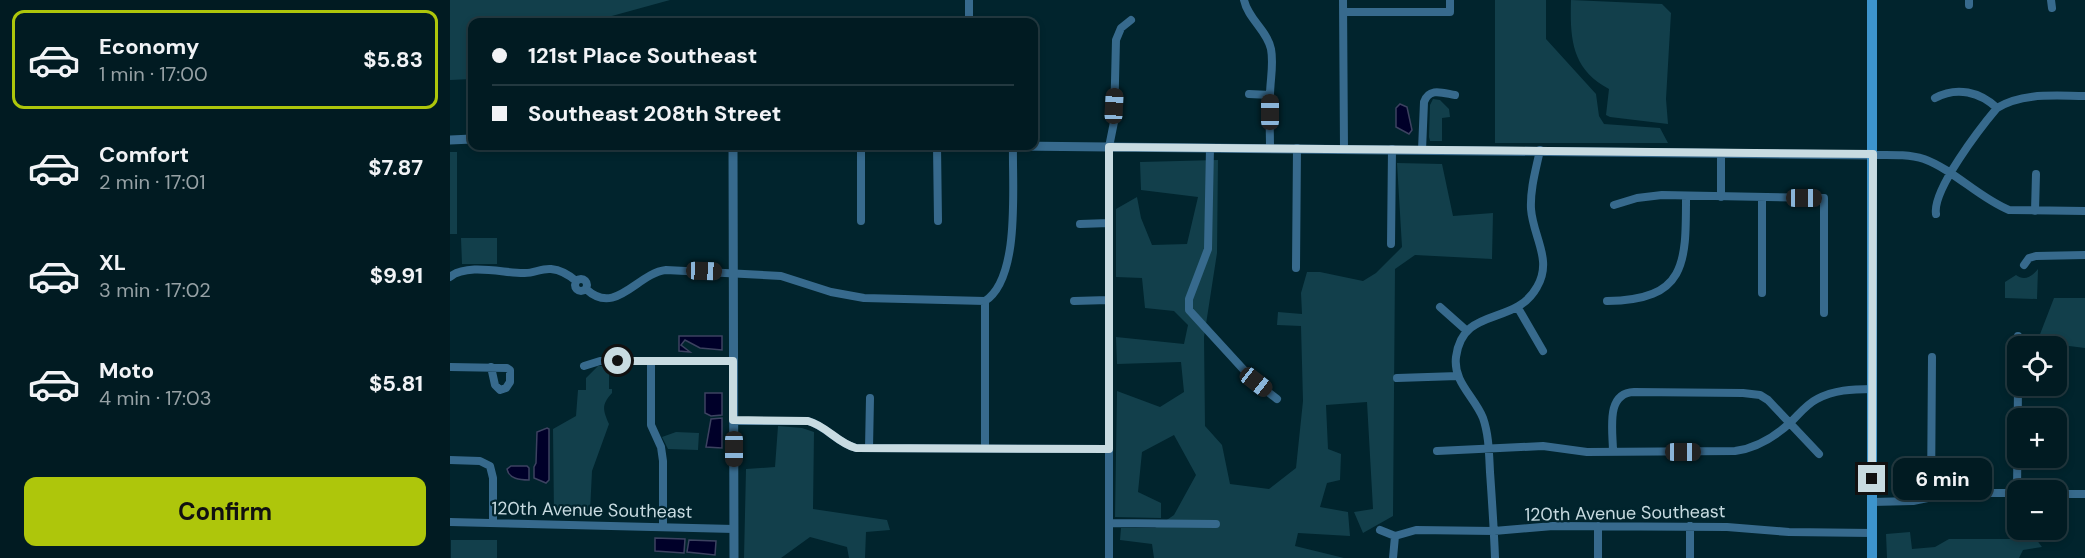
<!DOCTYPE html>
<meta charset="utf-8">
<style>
body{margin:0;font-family:"DM Sans",sans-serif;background:#0f282f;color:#f1f3f6;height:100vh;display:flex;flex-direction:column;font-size:22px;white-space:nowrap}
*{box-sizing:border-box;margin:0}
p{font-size:20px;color:#96a1a5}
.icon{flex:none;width:33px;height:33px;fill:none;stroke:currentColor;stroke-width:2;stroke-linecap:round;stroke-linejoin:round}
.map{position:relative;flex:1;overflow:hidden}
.side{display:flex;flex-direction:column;background:#011b22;width:450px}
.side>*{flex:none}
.guide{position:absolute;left:18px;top:18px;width:570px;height:132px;border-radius:12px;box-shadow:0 3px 9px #0003,0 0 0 2px #233940;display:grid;align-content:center;height:132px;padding:0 24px;background:#011b22}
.buttons{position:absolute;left:1557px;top:336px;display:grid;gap:12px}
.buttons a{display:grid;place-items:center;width:60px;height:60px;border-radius:12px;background:#011b22;box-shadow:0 3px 9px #0003,0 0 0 2px #233940;font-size:30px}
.end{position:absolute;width:27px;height:27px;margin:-14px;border:8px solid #c8dbe1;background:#111;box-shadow:0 0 0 3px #111}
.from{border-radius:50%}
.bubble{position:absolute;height:42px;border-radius:12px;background:#011b22;box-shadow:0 3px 9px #0003,0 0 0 2px #233940;font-size:20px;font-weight:700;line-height:42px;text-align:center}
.car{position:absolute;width:18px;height:36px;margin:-18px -9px;border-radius:8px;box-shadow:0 0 4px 2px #0007;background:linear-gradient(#222 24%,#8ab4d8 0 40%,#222 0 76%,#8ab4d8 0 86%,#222 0)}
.guide b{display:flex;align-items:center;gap:21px;height:57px;font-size:22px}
.guide b+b{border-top:2px solid #233940}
.guide i{width:15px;height:15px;background:#f1f3f6}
ul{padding:10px 0 0;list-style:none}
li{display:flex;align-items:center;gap:18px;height:99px;margin:0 12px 9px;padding:0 12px;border:3px solid transparent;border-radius:12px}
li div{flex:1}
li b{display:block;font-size:22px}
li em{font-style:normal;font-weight:700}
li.on{border-color:#aec60b}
li>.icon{width:54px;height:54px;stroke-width:1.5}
.button{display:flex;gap:12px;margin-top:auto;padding:12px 24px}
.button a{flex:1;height:69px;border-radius:12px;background:#aec60b;color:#111;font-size:24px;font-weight:700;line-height:69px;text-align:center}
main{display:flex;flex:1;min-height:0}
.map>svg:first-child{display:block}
.green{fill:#123f4b}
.water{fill:#000029;stroke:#3c4260;stroke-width:1.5}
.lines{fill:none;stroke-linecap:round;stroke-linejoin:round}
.minor{stroke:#376a8d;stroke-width:8}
.tertiary{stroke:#376a8d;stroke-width:9}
.secondary{stroke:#3d94cc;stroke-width:10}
.route{stroke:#c8dbe1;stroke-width:8}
.labels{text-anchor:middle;stroke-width:4.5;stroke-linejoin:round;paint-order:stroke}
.street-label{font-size:18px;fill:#c8dbe1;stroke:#01242d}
</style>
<main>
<section class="side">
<ul>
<li class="on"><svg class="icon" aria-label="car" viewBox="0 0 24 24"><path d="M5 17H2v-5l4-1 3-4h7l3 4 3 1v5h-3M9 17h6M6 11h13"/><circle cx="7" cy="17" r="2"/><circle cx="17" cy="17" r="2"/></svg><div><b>Economy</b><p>1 min · 17:00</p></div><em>$5.83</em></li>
<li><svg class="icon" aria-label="car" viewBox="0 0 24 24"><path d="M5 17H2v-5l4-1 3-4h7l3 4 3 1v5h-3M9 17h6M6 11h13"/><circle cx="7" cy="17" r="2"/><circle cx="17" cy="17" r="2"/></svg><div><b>Comfort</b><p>2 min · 17:01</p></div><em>$7.87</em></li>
<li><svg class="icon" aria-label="car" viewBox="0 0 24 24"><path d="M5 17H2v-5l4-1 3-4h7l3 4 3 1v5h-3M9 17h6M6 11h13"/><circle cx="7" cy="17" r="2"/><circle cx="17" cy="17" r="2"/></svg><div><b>XL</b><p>3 min · 17:02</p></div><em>$9.91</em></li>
<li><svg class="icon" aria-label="car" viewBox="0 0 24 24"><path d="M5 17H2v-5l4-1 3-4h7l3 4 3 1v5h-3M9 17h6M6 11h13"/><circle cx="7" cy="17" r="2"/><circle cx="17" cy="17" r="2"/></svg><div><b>Moto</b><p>4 min · 17:03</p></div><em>$5.81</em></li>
</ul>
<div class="button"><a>Confirm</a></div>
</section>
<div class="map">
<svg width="1635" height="558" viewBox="0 0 1635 558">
<rect width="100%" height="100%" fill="#01242d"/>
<!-- green -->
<path class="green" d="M 0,0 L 220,0 L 140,22 L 22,22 L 22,79 L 0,80 Z
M 1045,0 L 1096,0 L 1096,39 L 1146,94 L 1149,116 L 1154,124 L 1210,128 L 1218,143 L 1045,143 Z
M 1121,0 L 1212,4 L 1221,13 L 1216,99 L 1218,124 L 1160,117 L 1156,115 L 1159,89 C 1121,69 1120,38 1121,0 Z
M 983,99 L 990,100 L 999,109 L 1000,117 L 992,118 L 992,141 L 980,141 L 979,137 L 980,105 Z
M 0,152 L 7,152 L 7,234 L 0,234 Z
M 768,160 L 767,253 L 754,337 L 755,426 L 772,445 L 780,484 L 819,489 L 846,468 L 853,401 L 851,326 L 827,325 L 828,312 L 852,314 L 851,293 L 857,272 L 870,272 L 913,281 L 926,273 L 952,247 L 947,163 L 992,164 L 1003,216 L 1043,213 L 1042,259 L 965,255 L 945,269 L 943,516 L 913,533 L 904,512 L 923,509 L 917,402 L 876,405 L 878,449 L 891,454 L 890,480 L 877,483 L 870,507 L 898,512 L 900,536 L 848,533 L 845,546 L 894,558 L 704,558 L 702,544 L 670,540 L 671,528 L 705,528 L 724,515 L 746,475 L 724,435 L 692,452 L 688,492 L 711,503 L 711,518 L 665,517 L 667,391 L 710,407 L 734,392 L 731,362 L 667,364 L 666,337 L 734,344 L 738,325 L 724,311 L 695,308 L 692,278 L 666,277 L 666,209 L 687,197 L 691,218 L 702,245 L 737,244 L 748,197 L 691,190 L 690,162 Z
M 11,238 L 47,238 L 47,264 L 12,264 Z
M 1588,269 L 1587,299 L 1555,298 L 1555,282 L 1566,275 C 1574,281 1582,277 1588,269 Z
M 1604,298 L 1635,298 L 1635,348 L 1587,342 Z
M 148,366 L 159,366 L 159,389 L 162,389 L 162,393 C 151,405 153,410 159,424 L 142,471 L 140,512 L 104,515 L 103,429 L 126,416 L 128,390 L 136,390 L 136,378 Z
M 328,426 L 352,428 L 364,432 L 363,509 L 437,520 L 440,530 L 416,532 L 415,558 L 399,558 L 397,547 L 360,537 L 331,558 L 294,558 L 296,469 L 325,467 Z
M 226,432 L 249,433 L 248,450 L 218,449 L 212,437 Z
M 1460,532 L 1462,549 L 1485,547 L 1499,539 L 1586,539 L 1592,547 L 1573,550 L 1569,558 L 1437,558 L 1436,534 Z
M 1,540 L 47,540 L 47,558 L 1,558 Z"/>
<!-- water -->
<path class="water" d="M 950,104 L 957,107 L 962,130 L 959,134 L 946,127 L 946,108 Z
M 229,336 L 272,336 L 272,350 L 250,348 L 235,340 L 231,345 L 240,352 L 229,351 Z
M 255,393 L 272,393 L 272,415 L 261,416 L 255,413 Z
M 272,418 L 272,448 L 256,447 L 261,419 Z
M 97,428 L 99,429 L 99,480 L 96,483 L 84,478 L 84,467 L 86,463 L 87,432 Z
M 61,466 L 77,466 L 79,468 L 79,480 C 70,480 59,479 57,469 Z
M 205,538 L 235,539 L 234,553 L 205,551 Z
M 239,540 L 266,541 L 265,555 L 237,552 Z"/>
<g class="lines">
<!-- minor -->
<path class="minor" d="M 519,0 L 519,22
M 794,0 C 798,19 817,30 821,49 C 824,65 820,80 820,96 C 819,113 820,131 820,148
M 893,0 L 894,149
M 1601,0 L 1602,8
M 1519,5 L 1519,0
M 893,12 L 1000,12 L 1000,0
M 799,94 L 820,95
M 1485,98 C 1507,86 1530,92 1547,108 C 1573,92 1606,96 1635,96
M 487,146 L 488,221
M 760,148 L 758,249 L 739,299 L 739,310 L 804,381 L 827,399
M 972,150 L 974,102 C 979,87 993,93 1005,95
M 1423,155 C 1440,155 1458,154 1474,159 C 1504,170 1529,198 1559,210 L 1635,211
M 1271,197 L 1271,153
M 1164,205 L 1187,198 L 1212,195 L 1374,198 L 1374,313
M 1585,211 L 1586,174
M 1486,214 C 1482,190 1531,127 1547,108
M 411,221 L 411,146
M 630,224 L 659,223
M 941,244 L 942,149
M 1574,265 L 1579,258 L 1586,256 L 1635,255
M 846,268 L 847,148
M 0,277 C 17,263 53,273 73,273 C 83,274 91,268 101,269 C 111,270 118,274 126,281
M125 285a6 6 0 1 1 12 0a6 6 0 1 1-12 0Z
M 136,289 C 166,317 187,273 216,270 L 331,276 L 381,292 L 414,298 L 535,301
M 1312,293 L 1312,198
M 535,301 C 571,278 562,184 563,146
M 624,301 L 658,300
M 1157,301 C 1237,300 1236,263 1236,196
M 990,307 L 1017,331
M 1068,308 L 1093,351
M 1568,346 L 1568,336
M 201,361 L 201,425 L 211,447 L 213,461 L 213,527
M 134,366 L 150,361 L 283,361
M 0,367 L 57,368 L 60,370 L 60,382 L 56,388 L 50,390 L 45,385 L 41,367
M 947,378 L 1008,376
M 283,421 L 358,421 C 376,426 387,443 406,448 L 659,449
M 419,448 L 420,398
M 535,448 L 535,301
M 987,451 L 1093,446 L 1137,452 L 1285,451 C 1307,448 1325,437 1342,421 C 1350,413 1357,404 1367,399 C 1384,390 1402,389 1422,389
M 1163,452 C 1163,431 1155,393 1184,392 L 1293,393 L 1310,395 L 1318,400 L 1369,454
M 0,460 L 30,461 L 40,466 L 43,478 L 43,523
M 1567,493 L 1568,386
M 1606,494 L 1635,494
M 1481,498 L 1482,357
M 1422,502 L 1463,501 L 1502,493 L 1568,493
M 0,522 L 284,529
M 659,523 L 766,524
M 1240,526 L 1240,558
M 930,530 L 945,536 L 966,530 L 1044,531 L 1103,526 L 1277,527 L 1339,532 L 1422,533
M 659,558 L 659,147 L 664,122 L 666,40 L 671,28 L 681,20
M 943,558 L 945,536
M 1045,558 C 1044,529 1042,501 1040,472 C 1039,454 1039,435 1033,418 C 1024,396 1003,382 1006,357 C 1013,305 1065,327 1087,287 C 1103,260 1083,237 1081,209 C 1080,189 1086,169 1090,150
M 1148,558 L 1148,526"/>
<!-- tertiary -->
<path class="tertiary" d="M 0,140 L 22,139
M 283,146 L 284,558
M 559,146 L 1423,155"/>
<!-- secondary -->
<path class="secondary" d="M 1422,0 L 1422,558"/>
</g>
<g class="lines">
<!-- route -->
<path class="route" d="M 168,361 L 283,361 L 283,420 L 358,421 C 377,426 387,443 406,448 L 659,449 L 659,147 L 1423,154 L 1422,479"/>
</g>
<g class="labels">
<!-- street labels -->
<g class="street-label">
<text transform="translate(142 510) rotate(1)" y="6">120th Avenue Southeast</text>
<text transform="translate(1175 513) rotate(-1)" y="6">120th Avenue Southeast</text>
</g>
</g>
</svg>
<div class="buttons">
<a><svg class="icon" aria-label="locate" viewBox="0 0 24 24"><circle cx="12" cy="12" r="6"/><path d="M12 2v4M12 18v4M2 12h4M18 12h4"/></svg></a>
<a>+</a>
<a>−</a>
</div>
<i class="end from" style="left:168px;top:361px"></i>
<i class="end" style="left:1422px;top:479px"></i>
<div class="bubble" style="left:1443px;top:458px;width:99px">6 min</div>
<i class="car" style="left:664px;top:106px;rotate:3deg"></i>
<i class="car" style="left:820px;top:112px;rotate:0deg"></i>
<i class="car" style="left:1354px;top:198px;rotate:90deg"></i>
<i class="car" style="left:254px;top:271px;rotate:92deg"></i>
<i class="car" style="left:806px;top:382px;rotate:128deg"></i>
<i class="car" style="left:284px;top:449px;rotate:180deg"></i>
<i class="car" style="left:1233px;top:452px;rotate:90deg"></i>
<div class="guide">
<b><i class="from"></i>121st Place Southeast</b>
<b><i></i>Southeast 208th Street</b>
</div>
</div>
</main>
